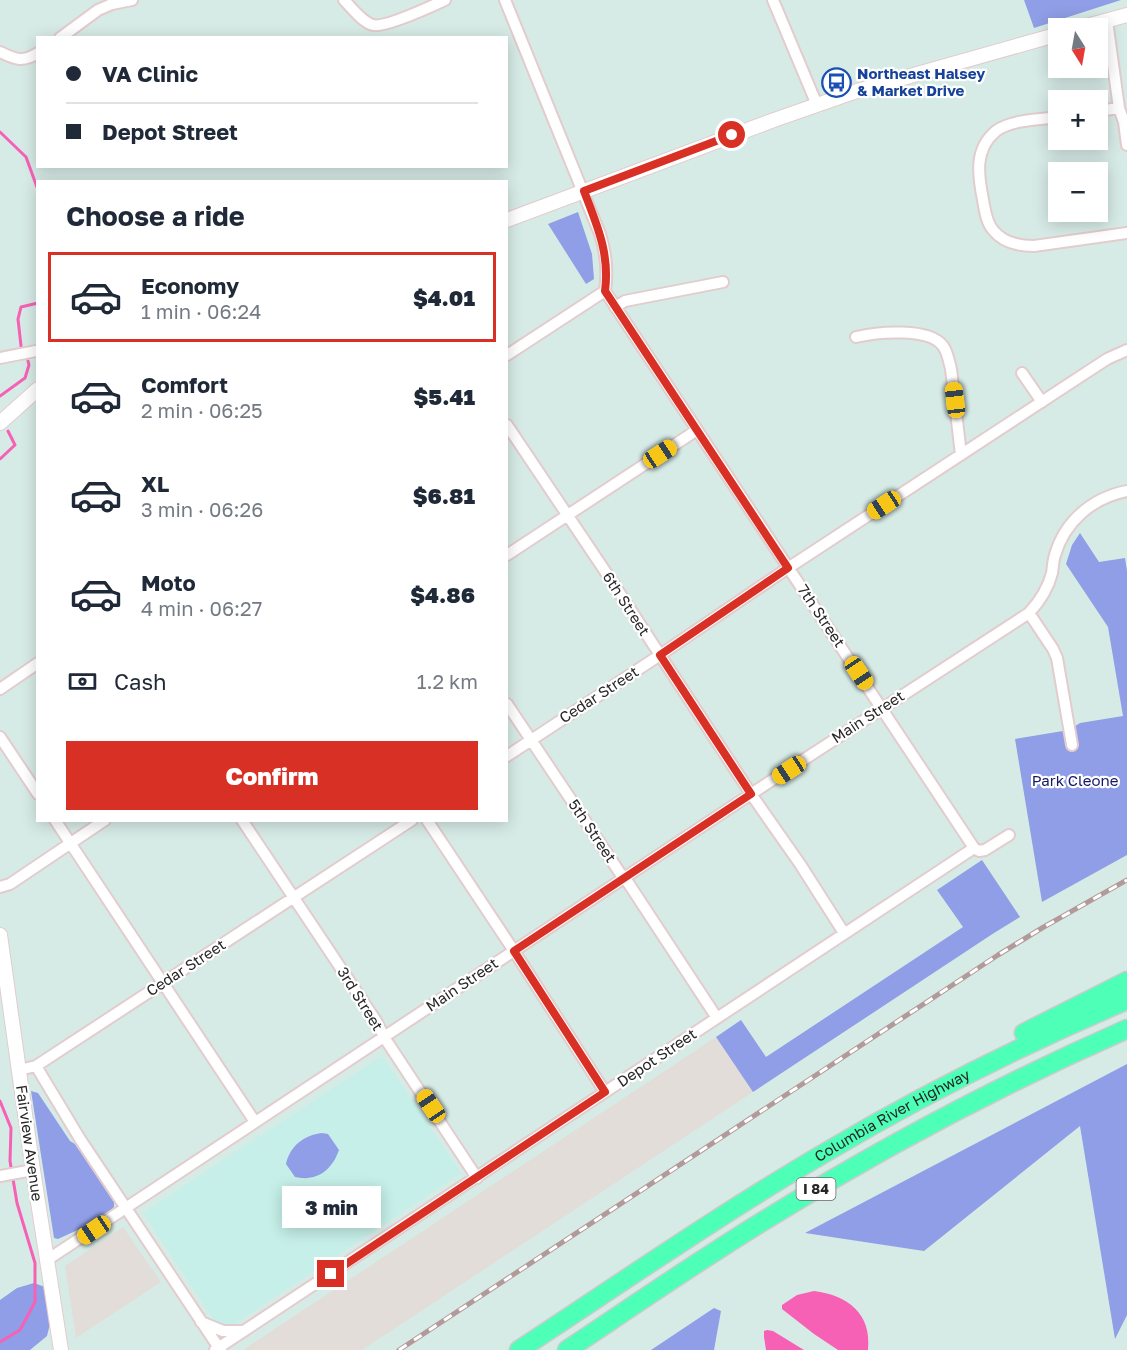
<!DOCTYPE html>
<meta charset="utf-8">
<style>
body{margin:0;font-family:"Golos Text",sans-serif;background:#f2f2f3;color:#1f2937;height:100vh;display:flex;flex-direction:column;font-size:22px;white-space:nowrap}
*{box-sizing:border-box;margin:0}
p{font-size:20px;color:#747a83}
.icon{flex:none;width:33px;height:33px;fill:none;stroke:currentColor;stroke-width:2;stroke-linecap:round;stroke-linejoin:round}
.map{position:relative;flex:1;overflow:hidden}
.side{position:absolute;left:36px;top:180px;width:472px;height:642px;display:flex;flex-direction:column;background:#fff;border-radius:0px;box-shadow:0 3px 15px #0003}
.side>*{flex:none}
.guide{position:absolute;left:36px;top:36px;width:472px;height:132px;border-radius:0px;box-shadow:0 3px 15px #0003;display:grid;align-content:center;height:132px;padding:0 30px;background:#fff}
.needle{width:39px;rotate:169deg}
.controls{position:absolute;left:1048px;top:18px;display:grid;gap:12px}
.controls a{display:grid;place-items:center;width:60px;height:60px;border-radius:0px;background:#fff;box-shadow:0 3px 15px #0003;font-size:30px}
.end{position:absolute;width:27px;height:27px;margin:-14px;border:8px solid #d93025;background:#fff;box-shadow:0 0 0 3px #fff}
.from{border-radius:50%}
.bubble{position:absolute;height:42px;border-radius:0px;background:#fff;box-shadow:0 3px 15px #0003;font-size:20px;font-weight:800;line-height:42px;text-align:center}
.car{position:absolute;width:18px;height:36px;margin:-18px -9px;border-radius:8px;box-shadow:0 0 4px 2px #0007;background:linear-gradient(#f5c518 24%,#345 0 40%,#f5c518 0 76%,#345 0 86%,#f5c518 0)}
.guide b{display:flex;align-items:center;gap:21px;height:57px;font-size:22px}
.guide b+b{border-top:2px solid #e0e1e3}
.guide i{width:15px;height:15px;background:#1f2937}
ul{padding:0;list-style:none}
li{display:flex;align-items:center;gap:18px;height:90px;margin:0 12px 9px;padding:0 18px;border:3px solid transparent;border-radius:0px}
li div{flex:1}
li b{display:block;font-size:22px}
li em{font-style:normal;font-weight:800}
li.active{border-color:#d93025}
li>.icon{width:54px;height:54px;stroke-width:1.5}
h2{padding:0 30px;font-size:27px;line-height:72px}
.pay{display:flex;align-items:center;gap:15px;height:66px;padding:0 30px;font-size:22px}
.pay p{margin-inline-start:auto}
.cta{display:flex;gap:12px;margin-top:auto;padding:12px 30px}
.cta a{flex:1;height:69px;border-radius:0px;background:#d93025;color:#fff;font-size:24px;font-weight:800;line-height:69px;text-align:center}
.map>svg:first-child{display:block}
.industrial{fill:#e2ddd9}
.education{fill:#c5efe8}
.green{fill:#8f9ee6}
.water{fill:#f661b6}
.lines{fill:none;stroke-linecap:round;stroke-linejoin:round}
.stream{stroke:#f661b6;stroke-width:3}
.street-casing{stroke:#e2cccd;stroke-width:14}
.secondary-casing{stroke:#e2cccd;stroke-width:16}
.highway-casing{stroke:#cbcbcb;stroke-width:21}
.street{stroke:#fff;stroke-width:10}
.secondary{stroke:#fff;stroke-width:14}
.highway{stroke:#4effb8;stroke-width:18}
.rail-casing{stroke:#b39a9a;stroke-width:5}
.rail{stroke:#fff;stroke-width:3;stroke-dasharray:9;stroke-linecap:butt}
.route{stroke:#d93025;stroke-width:8}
.labels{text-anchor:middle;stroke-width:4.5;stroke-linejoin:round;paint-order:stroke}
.shield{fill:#fff;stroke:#686868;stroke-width:1.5}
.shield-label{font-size:14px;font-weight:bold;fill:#272727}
.transit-label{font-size:15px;font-weight:bold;fill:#164399;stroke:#fff;text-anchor:start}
.street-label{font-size:15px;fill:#272727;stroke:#fff}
.park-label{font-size:15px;fill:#141867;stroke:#fff}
</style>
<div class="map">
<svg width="1127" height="1350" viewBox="0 0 1127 1350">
<rect width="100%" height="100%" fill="#d7ebe6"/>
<!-- industrial -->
<path class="industrial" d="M 716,1037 L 753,1092 L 362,1350 L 243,1350 Z
M 123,1227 L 161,1282 L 76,1338 L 65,1266 Z"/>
<!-- education -->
<path class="education" d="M 382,1056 L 461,1173 L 222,1332 L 143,1213 Z"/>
<!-- green -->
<path class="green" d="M 1024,0 L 1121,0 L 1034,28 Z
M 578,212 L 592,254 L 594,279 L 586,284 L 548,224 Z
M 1080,533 L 1099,562 L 1125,558 L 1127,571 L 1127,855 L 1042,902 L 1015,739 L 1069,730 L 1080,723 L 1123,716 L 1108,627 L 1066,564 L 1072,545 Z
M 982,860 L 1020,917 L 994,933 L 753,1092 L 716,1037 L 741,1020 L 766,1057 L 963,927 L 937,890 Z
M 1127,1064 L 1127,1315 L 1115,1339 L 1080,1126 L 924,1251 L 805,1233 Z
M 31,1091 L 38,1093 L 70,1141 L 75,1144 L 114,1201 L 114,1207 L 112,1209 L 93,1223 L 58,1239 L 54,1238 Z
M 322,1133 L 328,1134 L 339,1150 C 332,1170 317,1182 295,1177 L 286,1164 C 290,1146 304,1135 322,1133 Z
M 34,1283 L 45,1287 L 50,1324 L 47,1336 L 30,1350 L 0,1350 L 0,1300 L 17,1288 Z
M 714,1308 L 721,1311 L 714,1350 L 651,1350 Z"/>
<!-- water -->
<path class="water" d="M 814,1291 C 847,1295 872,1313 868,1350 L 838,1350 L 814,1334 L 782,1309 L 782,1305 L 797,1295 Z
M 767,1330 L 773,1331 L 804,1350 L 766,1350 L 764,1337 L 764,1331 Z"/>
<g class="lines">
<!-- stream -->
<path class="stream" d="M 0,132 L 26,157 L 38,190
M 21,346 L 18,319 L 21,307 L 38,303
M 0,396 L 25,378 L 29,365 L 28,361
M 0,459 L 15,445 L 8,431
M 0,1101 L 11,1128 L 10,1161 L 17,1203 L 35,1263 L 35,1302 L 20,1330 L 0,1342"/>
<defs>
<path id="street" d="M 344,0 C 352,8 362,22 373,25 C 385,28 432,6 445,0
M 505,0 L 600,234 C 606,253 608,271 605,291 L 974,848
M 773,0 L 817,105
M 1107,21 L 1119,108 L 1124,122 L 1127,145
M 60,38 L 98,10 L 112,4 L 132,0
M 0,52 C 15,59 22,63 38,53
M 1098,111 L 1119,108
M 1059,117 C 1041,119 1010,120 996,131 C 974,149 978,175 983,200 C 985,210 986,222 993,230 C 1003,243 1019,246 1034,246 L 1127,233
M 615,307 L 625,301 L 723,282
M 856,337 C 877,332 929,327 943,346 C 948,353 949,362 951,369 L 961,455
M 507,355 L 605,291
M 0,358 L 36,351
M 1022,373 L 1042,402
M 507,425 L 613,583 L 751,794 L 800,864 L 844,933
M 507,555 L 697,430
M 1029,613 L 1053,649 L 1057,658 L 1072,745
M 0,689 L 38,663
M 507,704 L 620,873 L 625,878 L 717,1018
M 0,737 L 38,794
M 507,756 L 660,655 L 788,568 L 1107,359 L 1127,350
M 55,820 L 255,1122
M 242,820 L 376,1021 L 384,1037 L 477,1178
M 427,820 L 514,951 L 605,1092
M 974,848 L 979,851 L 985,850 L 1009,835
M 0,887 L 10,884 L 105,820
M 36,1066 L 80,1139 L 219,1348 L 221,1350
M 19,1070 L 36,1066 L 412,820
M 0,1176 L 33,1170
M 47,1260 L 751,794 L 1029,613 C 1040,601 1048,589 1052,573 C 1053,567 1053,561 1055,555 C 1065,521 1092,498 1127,491
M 201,1322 L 223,1331 L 244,1331
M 215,1350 L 974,848"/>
<path id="secondary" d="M 1079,28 L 1127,15
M 507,220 L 774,120 L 857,91 L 1059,34
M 0,423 L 38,389
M 0,935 L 31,1157 L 61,1350"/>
<g id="highway">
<path d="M 1024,1033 L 1127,981"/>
<path id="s1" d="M 519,1350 C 621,1283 722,1213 828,1151 C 924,1094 1024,1044 1127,1000"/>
<path d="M 567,1350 C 633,1306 698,1261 765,1220 C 881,1148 1002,1084 1127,1029"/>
</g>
</defs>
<!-- street casing -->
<use href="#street" class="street-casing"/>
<!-- secondary casing -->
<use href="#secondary" class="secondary-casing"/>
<!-- highway casing -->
<use href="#highway" class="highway-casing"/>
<!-- street -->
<use href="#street" class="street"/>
<!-- secondary -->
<use href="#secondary" class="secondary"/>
<!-- highway -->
<use href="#highway" class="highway"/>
<defs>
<path id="rail" d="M 399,1350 L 998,955 L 1042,928 L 1127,880"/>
</defs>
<!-- rail casing -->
<use href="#rail" class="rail-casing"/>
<!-- rail -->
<use href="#rail" class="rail"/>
</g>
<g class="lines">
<!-- route -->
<path class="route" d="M 331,1274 L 605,1092 L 514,951 L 751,794 L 660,655 L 788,568 L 605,291 C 610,254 597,225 584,191 L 732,135"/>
</g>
<!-- icons -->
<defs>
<symbol id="bus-ring" viewBox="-11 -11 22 22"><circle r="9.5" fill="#fff" stroke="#1a4fb4" stroke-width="1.5"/><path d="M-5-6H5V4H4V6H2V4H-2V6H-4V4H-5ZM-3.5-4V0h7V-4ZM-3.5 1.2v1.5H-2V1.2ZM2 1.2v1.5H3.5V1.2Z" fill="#1a4fb4"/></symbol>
</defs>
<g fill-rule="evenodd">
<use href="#bus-ring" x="820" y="66" width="33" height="33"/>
</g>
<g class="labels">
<!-- shield labels -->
<rect class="shield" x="796.5" y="1178" width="39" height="22" rx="4.5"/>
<g class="shield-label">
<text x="816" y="1194">I 84</text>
</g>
<!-- transit labels -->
<g class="transit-label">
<text x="857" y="79">Northeast Halsey<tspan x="857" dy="17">&amp; Market Drive</tspan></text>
</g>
<!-- street labels -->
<g class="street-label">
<text transform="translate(626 604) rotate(57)" y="5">6th Street</text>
<text transform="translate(821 616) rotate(56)" y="5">7th Street</text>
<text transform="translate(599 695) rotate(-33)" y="5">Cedar Street</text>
<text transform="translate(868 717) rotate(-33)" y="5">Main Street</text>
<text transform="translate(592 831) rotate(56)" y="5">5th Street</text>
<text transform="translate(186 968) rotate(-33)" y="5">Cedar Street</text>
<text transform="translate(462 985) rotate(-34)" y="5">Main Street</text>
<text transform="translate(360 999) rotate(58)" y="5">3rd Street</text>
<text transform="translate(657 1058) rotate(-34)" y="5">Depot Street</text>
<text dy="5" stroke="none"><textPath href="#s1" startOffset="441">Columbia River Highway</textPath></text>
<text transform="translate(29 1143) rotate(82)" y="5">Fairview Avenue</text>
</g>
<!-- park labels -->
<g class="park-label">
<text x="1075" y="786">Park Cleone</text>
</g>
</g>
</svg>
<div class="controls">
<a><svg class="needle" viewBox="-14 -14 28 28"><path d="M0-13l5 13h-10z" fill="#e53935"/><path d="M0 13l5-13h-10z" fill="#747a83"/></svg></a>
<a>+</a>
<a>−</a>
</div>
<i class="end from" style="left:732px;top:135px"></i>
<i class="end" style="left:331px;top:1274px"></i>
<div class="bubble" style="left:282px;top:1186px;width:99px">3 min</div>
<i class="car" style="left:955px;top:400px;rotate:353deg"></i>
<i class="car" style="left:660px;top:454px;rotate:57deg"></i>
<i class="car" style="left:884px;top:505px;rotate:237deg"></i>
<i class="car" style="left:859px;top:673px;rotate:146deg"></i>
<i class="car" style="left:789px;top:770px;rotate:237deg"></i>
<i class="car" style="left:431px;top:1106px;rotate:326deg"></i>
<i class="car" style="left:94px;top:1230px;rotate:236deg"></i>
<div class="guide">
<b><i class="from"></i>VA Clinic</b>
<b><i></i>Depot Street</b>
</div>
<section class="side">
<h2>Choose a ride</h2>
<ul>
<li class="active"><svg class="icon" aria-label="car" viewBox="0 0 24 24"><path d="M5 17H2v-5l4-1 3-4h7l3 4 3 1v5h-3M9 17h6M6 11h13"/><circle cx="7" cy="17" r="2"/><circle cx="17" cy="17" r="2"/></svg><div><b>Economy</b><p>1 min · 06:24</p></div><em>$4.01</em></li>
<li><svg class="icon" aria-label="car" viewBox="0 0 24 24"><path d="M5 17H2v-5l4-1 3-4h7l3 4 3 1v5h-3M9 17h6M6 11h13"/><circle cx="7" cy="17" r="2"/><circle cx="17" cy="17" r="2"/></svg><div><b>Comfort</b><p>2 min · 06:25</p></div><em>$5.41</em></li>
<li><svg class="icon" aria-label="car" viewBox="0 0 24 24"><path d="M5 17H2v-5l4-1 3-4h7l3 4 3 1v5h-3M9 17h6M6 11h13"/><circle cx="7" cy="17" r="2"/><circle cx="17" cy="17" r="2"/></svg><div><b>XL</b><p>3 min · 06:26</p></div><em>$6.81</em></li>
<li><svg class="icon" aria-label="car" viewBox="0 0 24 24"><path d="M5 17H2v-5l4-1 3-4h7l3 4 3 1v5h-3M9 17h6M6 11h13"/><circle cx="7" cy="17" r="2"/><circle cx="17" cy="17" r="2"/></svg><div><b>Moto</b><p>4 min · 06:27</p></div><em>$4.86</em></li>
</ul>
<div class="pay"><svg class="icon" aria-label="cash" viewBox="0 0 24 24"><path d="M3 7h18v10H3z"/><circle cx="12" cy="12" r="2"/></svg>Cash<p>1.2 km</p></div>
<div class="cta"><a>Confirm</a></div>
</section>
</div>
